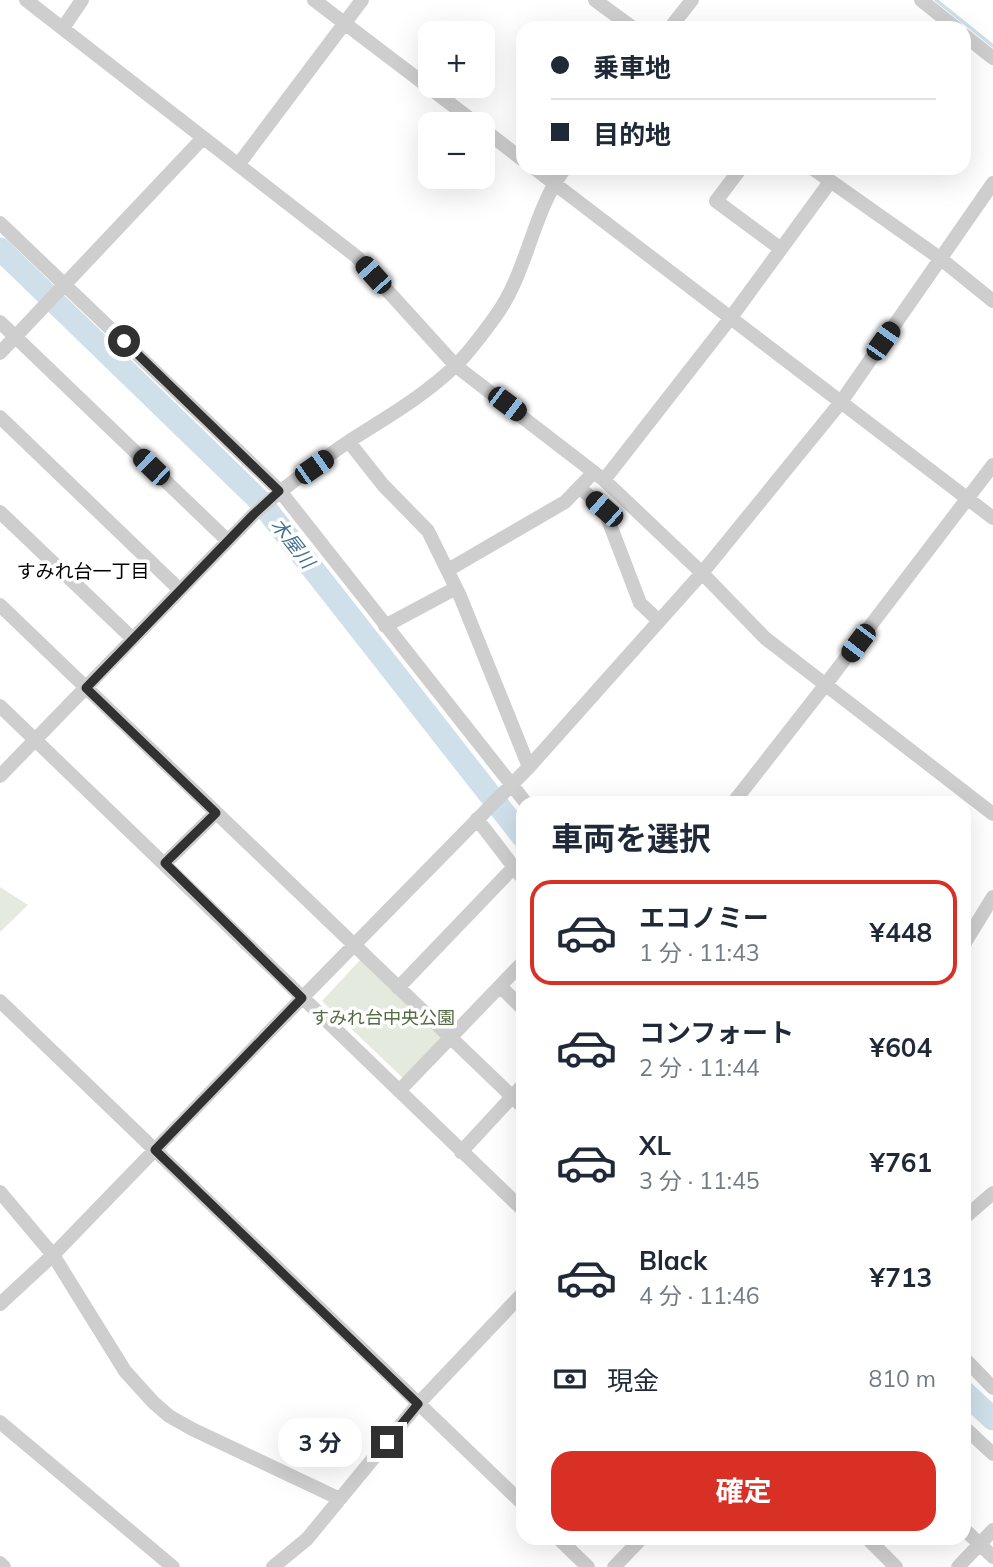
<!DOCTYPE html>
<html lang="ja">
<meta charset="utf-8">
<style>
body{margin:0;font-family:Mulish,"Noto Sans JP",sans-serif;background:#f2f2f3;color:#1f2937;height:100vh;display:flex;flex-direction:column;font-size:26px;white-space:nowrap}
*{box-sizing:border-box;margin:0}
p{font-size:23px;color:#747a83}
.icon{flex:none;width:38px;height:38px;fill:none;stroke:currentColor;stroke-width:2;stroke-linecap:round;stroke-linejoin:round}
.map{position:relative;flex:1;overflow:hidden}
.drawer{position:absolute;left:516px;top:796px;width:455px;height:749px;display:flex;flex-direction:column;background:#fff;border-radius:21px;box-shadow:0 7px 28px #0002}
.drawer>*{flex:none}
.hud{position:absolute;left:516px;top:21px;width:455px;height:154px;border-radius:21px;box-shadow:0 7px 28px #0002;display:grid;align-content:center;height:154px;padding:0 35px;background:#fff}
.tools{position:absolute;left:418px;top:21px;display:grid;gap:14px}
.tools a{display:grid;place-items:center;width:77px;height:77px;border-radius:14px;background:#fff;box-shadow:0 7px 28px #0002;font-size:35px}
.end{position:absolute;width:32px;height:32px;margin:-16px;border:9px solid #313131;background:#fff;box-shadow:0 0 0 4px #fff}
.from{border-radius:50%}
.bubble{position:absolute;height:49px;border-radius:21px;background:#fff;box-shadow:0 7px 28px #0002;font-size:23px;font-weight:700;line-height:49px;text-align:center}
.car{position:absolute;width:21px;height:42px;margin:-21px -10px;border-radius:9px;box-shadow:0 0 5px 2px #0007;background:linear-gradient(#222 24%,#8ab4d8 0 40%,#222 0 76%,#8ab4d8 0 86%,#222 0)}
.hud b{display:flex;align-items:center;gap:24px;height:66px;font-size:26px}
.hud b+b{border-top:2px solid #e0e1e3}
.hud i{width:18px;height:18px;background:#1f2937}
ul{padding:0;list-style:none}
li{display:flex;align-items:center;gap:21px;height:105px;margin:0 14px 10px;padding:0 21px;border:4px solid transparent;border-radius:21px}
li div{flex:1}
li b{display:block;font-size:26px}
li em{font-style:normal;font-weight:700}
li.on{border-color:#d93025}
li>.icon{width:63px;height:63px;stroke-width:1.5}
h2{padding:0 35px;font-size:32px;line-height:84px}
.pay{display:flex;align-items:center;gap:18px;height:77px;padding:0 35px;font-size:26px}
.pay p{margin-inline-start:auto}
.cta{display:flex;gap:14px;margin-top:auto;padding:14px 35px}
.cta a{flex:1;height:80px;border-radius:21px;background:#d93025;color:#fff;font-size:28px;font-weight:700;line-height:80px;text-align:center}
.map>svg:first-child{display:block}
.green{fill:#e4eade}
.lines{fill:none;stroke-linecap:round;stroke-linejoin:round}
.stream{stroke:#cfe0eb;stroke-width:3.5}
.river{stroke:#cfe0eb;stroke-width:23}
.minor{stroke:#cecece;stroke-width:14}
.route{stroke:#313131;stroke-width:9}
.labels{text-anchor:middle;stroke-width:7;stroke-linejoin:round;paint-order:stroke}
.park-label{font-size:18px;fill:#546b41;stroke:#fff}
.water-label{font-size:19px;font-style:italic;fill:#437190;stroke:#fff}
.neighbourhood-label{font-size:19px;fill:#000;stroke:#fff}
</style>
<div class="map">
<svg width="993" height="1567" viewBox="0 0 993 1567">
<rect width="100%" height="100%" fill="#fff"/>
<!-- green -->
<path class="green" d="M 0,887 L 28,905 L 0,932 Z
M 362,958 L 444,1036 L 403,1078 L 322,1001 Z"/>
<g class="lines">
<!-- stream -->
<path class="stream" d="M 936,0 L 993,46
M 964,955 L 969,947"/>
<!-- river -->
<path class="river" d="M 0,249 L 259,500 L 523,837
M 964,1392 L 993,1419"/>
<!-- minor -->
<path class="minor" d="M 26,0 L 357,257 L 456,366 L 604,480 L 702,573 L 765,638 L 993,814
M 314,0 L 477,124
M 595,0 L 633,28
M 921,0 L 956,28
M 63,28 L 82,0
M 670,28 L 692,0
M 964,35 L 993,58
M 483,129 L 523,160
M 238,165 L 362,0
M 534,168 L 993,518
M 741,168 L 716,201 L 781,249
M 812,168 L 941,259 L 993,301
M 0,223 L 280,491 L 526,803
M 0,322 L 228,541
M 0,353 L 202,139
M 0,417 L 180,590
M 349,442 L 383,485 L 428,531 L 460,596 L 529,767
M 604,480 L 732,316 L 830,182
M 580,488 L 604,509 L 640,603 L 659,621
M 0,512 L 133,639
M 448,570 L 565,502 L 594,472
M 0,605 L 523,1107
M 385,626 L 456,588
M 0,706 L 523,1210
M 0,776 L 254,514 C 284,487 317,463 351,440 C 387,417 424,396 455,366 C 470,352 483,333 495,317 C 528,272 532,212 565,168
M 733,803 L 826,684 L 993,465
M 477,819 L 523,879
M 165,863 L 216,813
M 964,944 L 993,897
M 500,986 L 523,1009
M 398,988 L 514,867
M 0,1001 L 523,1504
M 399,1091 L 523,962
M 461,1152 L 523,1085
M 0,1192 L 53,1255 L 125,1371 L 153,1402 L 169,1416 L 192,1429 L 340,1499
M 964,1218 L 993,1193
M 0,1304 L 53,1255 L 302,998 L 529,767 L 702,573 L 841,402 L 993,183
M 964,1358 L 993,1388
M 0,1422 L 173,1567
M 964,1427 L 993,1454
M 964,1529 L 993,1557
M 558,1538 L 588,1567
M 867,1538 L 896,1567
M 0,1563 L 4,1567
M 273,1567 L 307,1539 L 418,1404 L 523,1293
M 614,1567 L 642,1538
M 958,1567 L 993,1530"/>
</g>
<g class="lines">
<!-- route -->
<path class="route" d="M 124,341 L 279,491 L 254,514 L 86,688 L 216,813 L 165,863 L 302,998 L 155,1150 L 418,1404 L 387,1442"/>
</g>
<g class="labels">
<!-- park labels -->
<g class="park-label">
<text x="383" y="1024">すみれ台中央公園</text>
</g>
<!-- water labels -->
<g class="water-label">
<text transform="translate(293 543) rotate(52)" y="7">木屋川</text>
</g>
<!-- neighbourhood labels -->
<g class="neighbourhood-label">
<text x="83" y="578">すみれ台一丁目</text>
</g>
</g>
</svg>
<div class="tools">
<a>+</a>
<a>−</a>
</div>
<i class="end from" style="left:124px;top:341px"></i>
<i class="end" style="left:387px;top:1442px"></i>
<div class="bubble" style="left:278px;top:1418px;width:84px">3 分</div>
<i class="car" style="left:373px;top:275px;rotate:318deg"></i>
<i class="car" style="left:883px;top:341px;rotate:35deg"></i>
<i class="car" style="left:507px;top:404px;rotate:127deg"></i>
<i class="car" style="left:151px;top:467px;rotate:314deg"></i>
<i class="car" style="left:314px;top:467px;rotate:55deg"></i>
<i class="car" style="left:604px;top:509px;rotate:311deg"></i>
<i class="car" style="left:858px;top:643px;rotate:217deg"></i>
<div class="hud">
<b><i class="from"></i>乗車地</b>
<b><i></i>目的地</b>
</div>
<section class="drawer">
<h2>車両を選択</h2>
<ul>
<li class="on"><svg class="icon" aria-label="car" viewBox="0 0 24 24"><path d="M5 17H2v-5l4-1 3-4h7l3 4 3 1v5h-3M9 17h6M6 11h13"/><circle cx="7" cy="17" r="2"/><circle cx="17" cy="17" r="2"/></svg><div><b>エコノミー</b><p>1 分 · 11:43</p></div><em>¥448</em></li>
<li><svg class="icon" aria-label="car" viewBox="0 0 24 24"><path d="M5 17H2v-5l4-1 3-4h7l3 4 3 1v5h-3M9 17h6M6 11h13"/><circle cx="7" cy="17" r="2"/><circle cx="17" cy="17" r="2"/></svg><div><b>コンフォート</b><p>2 分 · 11:44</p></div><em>¥604</em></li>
<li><svg class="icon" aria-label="car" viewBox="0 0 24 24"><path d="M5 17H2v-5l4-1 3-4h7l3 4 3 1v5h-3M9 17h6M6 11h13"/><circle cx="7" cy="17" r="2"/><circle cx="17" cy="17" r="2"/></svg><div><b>XL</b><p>3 分 · 11:45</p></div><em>¥761</em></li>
<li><svg class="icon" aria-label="car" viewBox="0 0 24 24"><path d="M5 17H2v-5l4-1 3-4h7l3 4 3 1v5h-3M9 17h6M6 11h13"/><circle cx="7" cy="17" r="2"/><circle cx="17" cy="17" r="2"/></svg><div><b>Black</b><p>4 分 · 11:46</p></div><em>¥713</em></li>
</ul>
<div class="pay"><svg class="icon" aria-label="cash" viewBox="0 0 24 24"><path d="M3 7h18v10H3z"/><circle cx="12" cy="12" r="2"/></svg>現金<p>810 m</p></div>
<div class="cta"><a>確定</a></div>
</section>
</div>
